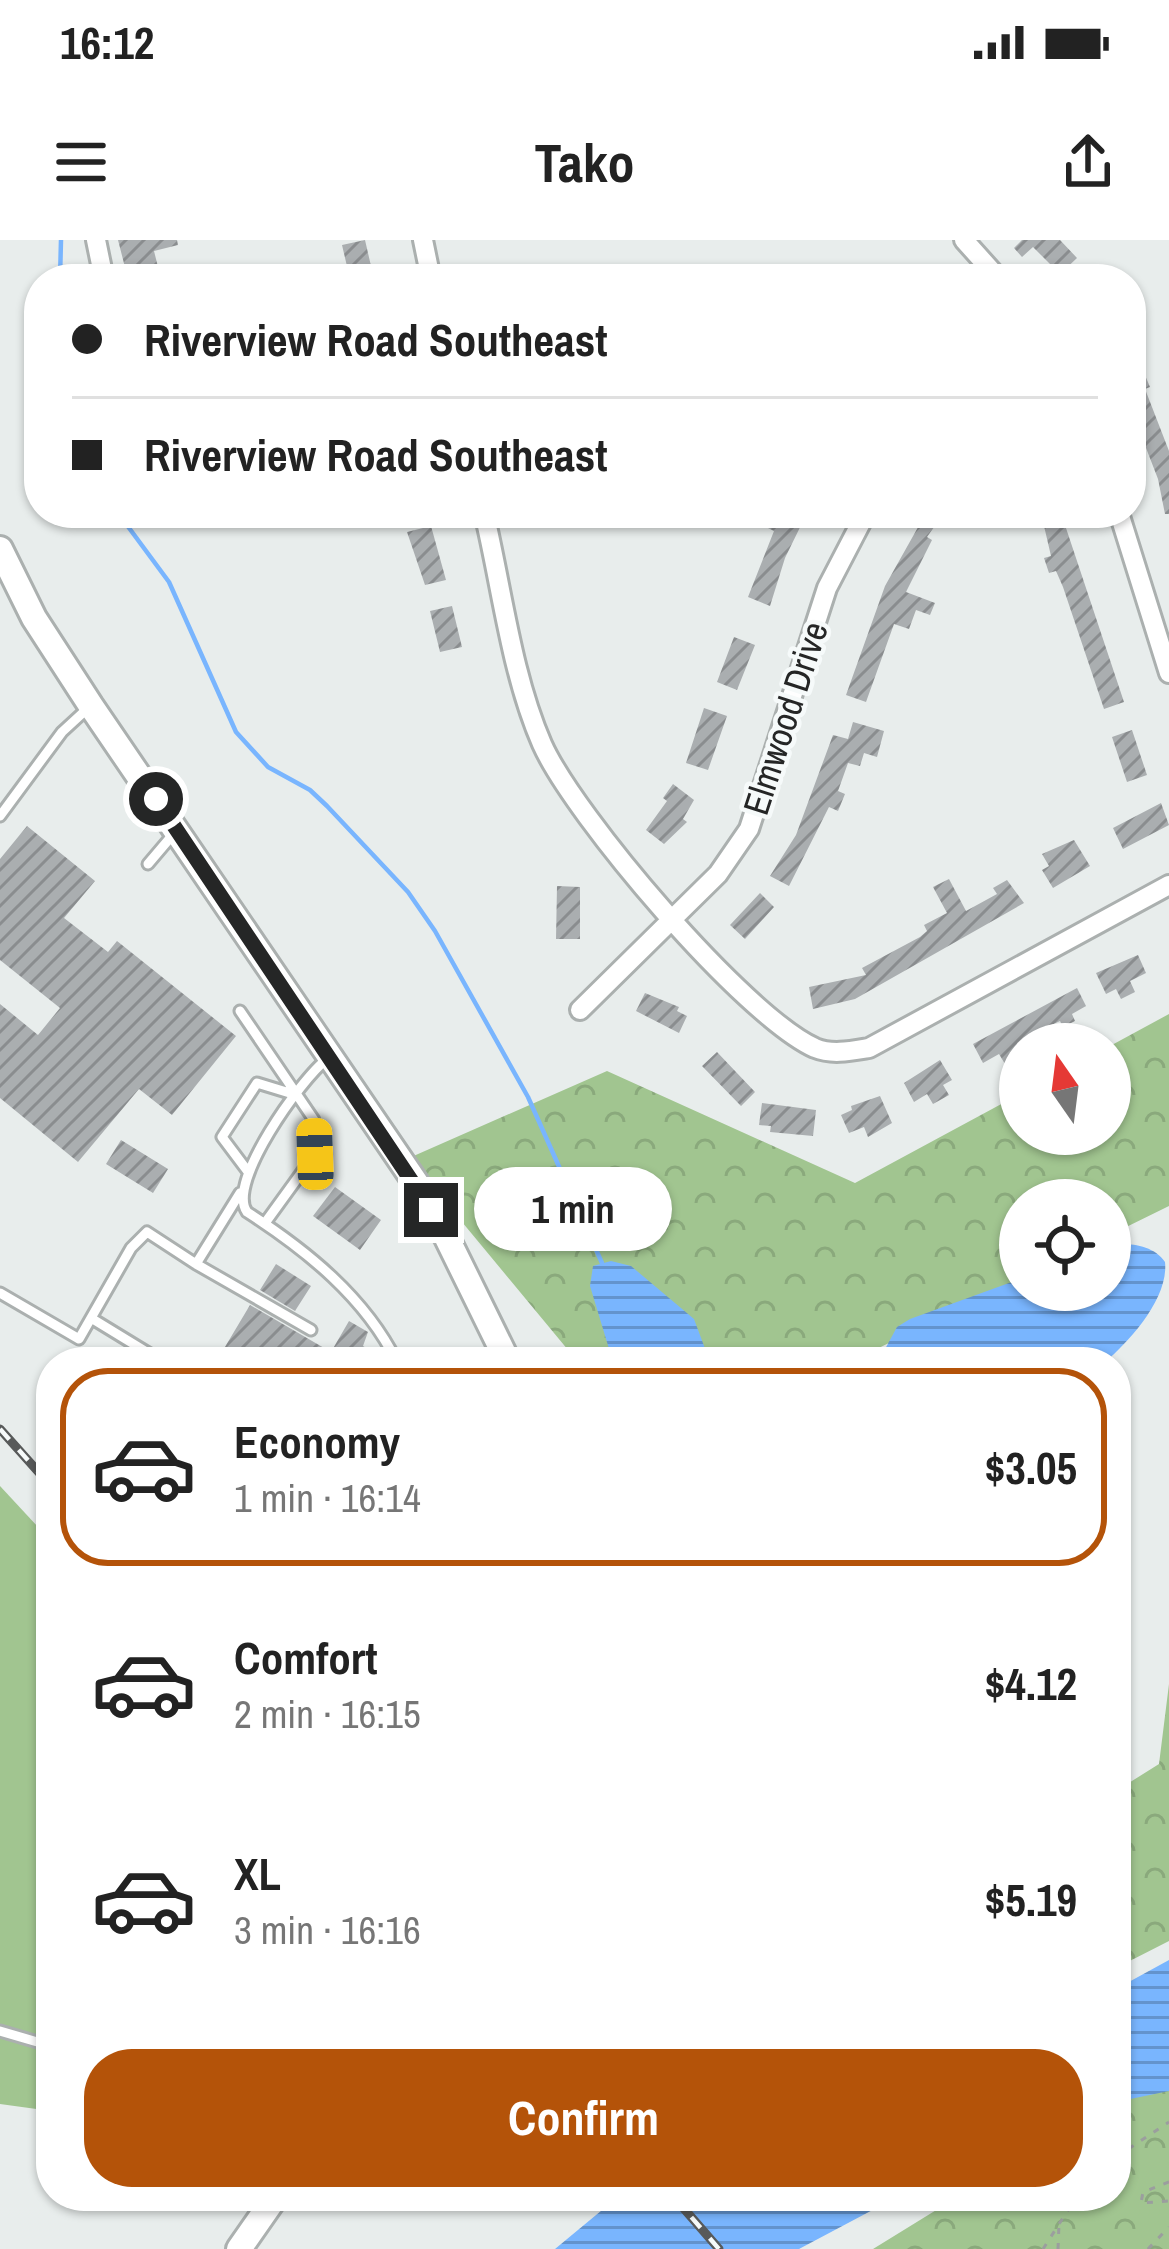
<!DOCTYPE html>
<meta charset="utf-8">
<style>
body{margin:0;font-family:"Archivo Narrow",sans-serif;background:#f6f6f6;color:#222;height:100vh;display:flex;flex-direction:column;font-size:45px;white-space:nowrap}
*{box-sizing:border-box;margin:0}
p{font-size:39px;color:#767676}
.icon{flex:none;width:66px;height:66px;fill:none;stroke:currentColor;stroke-width:2;stroke-linecap:round;stroke-linejoin:round}
.map{position:relative;flex:1;overflow:hidden}
.sheet{position:absolute;left:36px;top:1107px;width:1095px;height:864px;display:flex;flex-direction:column;background:#fff;border-radius:48px;box-shadow:0 3px 9px #0004}
.sheet>*{flex:none}
.top-card{position:absolute;left:24px;top:24px;width:1122px;height:264px;border-radius:48px;box-shadow:0 3px 9px #0004;display:grid;align-content:center;height:264px;padding:0 48px;background:#fff}
.needle{width:78px;rotate:346deg}
.fabs{position:absolute;left:999px;top:783px;display:grid;gap:24px}
.fabs a{display:grid;place-items:center;width:132px;height:132px;border-radius:50%;background:#fff;box-shadow:0 3px 9px #0004;font-size:60px}
.end{position:absolute;width:54px;height:54px;margin:-27px;border:15px solid #252626;background:#fff;box-shadow:0 0 0 6px #fff}
.from{border-radius:50%}
.bubble{position:absolute;height:84px;border-radius:42px;background:#fff;box-shadow:0 3px 9px #0004;font-size:39px;font-weight:800;line-height:84px;text-align:center}
.car{position:absolute;width:36px;height:72px;margin:-36px -18px;border-radius:15px;box-shadow:0 0 9px 3px #0007;background:linear-gradient(#f5c518 24%,#345 0 40%,#f5c518 0 76%,#345 0 86%,#f5c518 0)}
.top-card b{display:flex;align-items:center;gap:42px;height:114px;font-size:45px}
.top-card b+b{border-top:3px solid #e0e0e0}
.top-card i{width:30px;height:30px;background:#222}
ul{padding:21px 0 0;list-style:none}
li{display:flex;align-items:center;gap:36px;height:198px;margin:0 24px 18px;padding:0 24px;border:6px solid transparent;border-radius:48px}
li div{flex:1}
li b{display:block;font-size:45px}
li em{font-style:normal;font-weight:800}
li.selected{border-color:#b45309}
li>.icon{width:108px;height:108px;stroke-width:1.5}
.primary-button{display:flex;gap:24px;margin-top:auto;padding:24px 48px}
.primary-button a{flex:1;height:138px;border-radius:48px;background:#b45309;color:#fff;font-size:48px;font-weight:800;line-height:138px;text-align:center}
.status{display:flex;justify-content:space-between;align-items:center;height:84px;padding:0 60px;background:#fff;direction:ltr}
.status svg{height:33px;fill:currentColor}
header{display:flex;justify-content:space-between;align-items:center;height:156px;padding:0 48px;background:#fff;font-size:54px;font-weight:800}
.map>svg:first-child{display:block}
.green{fill:#a1c590}
.forest{fill:url(#forest-crowns)}
.water{fill:url(#water-rules)}
.lines{fill:none;stroke-linecap:round;stroke-linejoin:round}
.stream{stroke:#79b5fe;stroke-width:4.5}
.building{fill:url(#building-hatch)}
.service-casing{stroke:#abb0af;stroke-width:15}
.minor-casing{stroke:#abb0af;stroke-width:24}
.tertiary-casing{stroke:#abb0af;stroke-width:30}
.path{stroke:#9b9e9e;stroke-width:3;stroke-dasharray:6 9;stroke-linecap:butt}
.service{stroke:#fff;stroke-width:9}
.minor{stroke:#fff;stroke-width:18}
.tertiary{stroke:#fff;stroke-width:24}
.rail-casing{stroke:#585a5a;stroke-width:9}
.rail{stroke:#f6fafa;stroke-width:4.5;stroke-dasharray:14;stroke-linecap:butt}
.route{stroke:#252626;stroke-width:15}
.labels{text-anchor:middle;stroke-width:9;stroke-linejoin:round;paint-order:stroke}
.street-label{font-size:36px;fill:#252626;stroke:#f6fafa}
</style>
<div class="status"><b>16:12</b><svg viewBox="0 0 49 12"><path d="M0 12V9h3v3zM5 12V6h3v6zM10 12V3h3v9zM15 12V0h3v12zM26 1h20v11H26zM47 4h2v5h-2z"/></svg></div>
<header><svg class="icon" aria-label="menu" viewBox="0 0 24 24"><path d="M4 6h16M4 12h16M4 18h16"/></svg>Tako<svg class="icon" aria-label="share" viewBox="0 0 24 24"><path d="M12 15V3M7 8l5-5 5 5M5 13v7h14v-7"/></svg></header>
<div class="map">
<svg width="1169" height="2009" viewBox="0 0 1169 2009">
<defs>
<pattern id="forest-crowns" width="20" height="18" patternUnits="userSpaceOnUse" patternTransform="scale(3)"><rect width="20" height="18" fill="#a1c590"/><path d="M2 6a3 3 0 1 1 6 0M12 15a3 3 0 1 1 6 0" fill="none" stroke="#8aa97c"/></pattern>
<pattern id="water-rules" width="6" height="5" patternUnits="userSpaceOnUse" patternTransform="scale(3)"><rect width="6" height="5" fill="#79b5fe"/><path d="M0 2.5h6" fill="none" stroke="#6393cd"/></pattern>
<pattern id="building-hatch" width="6" height="6" patternUnits="userSpaceOnUse" patternTransform="scale(3)"><rect width="6" height="6" fill="#aaaeb0"/><path d="M-1 1l2-2M0 6l6-6M5 7l2-2" fill="none" stroke="#8a8d8f"/></pattern>
</defs>
<rect width="100%" height="100%" fill="#e8edec"/>
<!-- green -->
<path class="green" d="M 0,1246 L 51,1301 L 51,1871 L 0,1864 Z"/>
<!-- forest -->
<path class="forest" d="M 1169,774 L 1169,966 L 1110,995 L 1110,960 L 1020,960 L 1020,1039 L 850,1122 L 578,1122 L 409,918 L 607,831 L 855,943 L 1020,854 L 1020,894 L 1110,894 L 1110,806 Z
M 1169,1444 L 1169,1701 L 1116,1728 L 1116,1551 L 1159,1524 Z
M 1169,1832 L 1169,2009 L 873,2009 L 959,1956 L 1116,1956 L 1116,1863 Z"/>
<!-- water -->
<path class="water" d="M 1122,1004 C 1137,1004 1156,1008 1165,1022 C 1169,1058 1129,1102 1105,1122 L 878,1122 L 897,1087 L 910,1079 L 1020,1039 L 1020,1050 L 1110,1050 L 1110,1007 Z
M 611,1021 L 631,1026 L 694,1079 L 710,1122 L 613,1122 L 590,1046 L 593,1026 Z
M 1169,1720 L 1169,1851 L 1116,1862 L 1116,1749 Z
M 619,1956 L 899,1956 L 799,2009 L 555,2009 Z"/>
<g class="lines">
<!-- stream -->
<path class="stream" d="M 60,39 L 61,0
M 118,273 L 169,342 L 236,492 L 268,527 L 310,550 L 327,566 L 408,652 L 435,691 L 528,857 L 602,1023"/>
</g>
<!-- building -->
<path class="building" d="M 118,0 L 177,0 L 178,5 L 154,11 L 161,39 L 128,39 Z
M 365,0 L 374,39 L 350,39 L 342,5 Z
M 1022,0 L 1060,0 L 1077,18 L 1060,34 L 1033,7 L 1022,17 L 1014,8 Z
M 1131,102 L 1150,147 L 1145,149 L 1169,211 L 1169,274 L 1165,274 L 1158,239 L 1131,169 Z
M 771,273 L 807,273 L 785,318 L 770,366 L 748,357 L 774,291 L 764,286 Z
M 926,273 L 944,273 L 927,297 L 932,300 L 906,352 L 935,363 L 930,375 L 916,370 L 909,389 L 894,384 L 866,462 L 846,455 L 885,346 Z
M 1041,273 L 1061,273 L 1124,462 L 1104,469 L 1063,347 L 1056,331 L 1049,333 L 1044,318 L 1051,316 Z
M 431,286 L 446,340 L 425,345 L 407,292 Z
M 452,366 L 462,407 L 440,412 L 430,371 Z
M 734,397 L 755,405 L 737,450 L 717,442 Z
M 704,468 L 727,476 L 708,530 L 686,523 Z
M 853,482 L 884,491 L 877,517 L 864,513 L 860,526 L 848,523 L 838,551 L 845,554 L 838,571 L 829,567 L 789,646 L 770,636 L 796,595 L 833,495 L 848,499 Z
M 1132,490 L 1147,535 L 1127,542 L 1112,497 Z
M 673,544 L 694,560 L 683,579 L 687,582 L 664,604 L 646,590 L 667,561 L 663,558 Z
M 1161,563 L 1169,585 L 1123,609 L 1113,588 Z
M 27,586 L 95,641 L 64,678 L 108,712 L 117,701 L 236,796 L 172,875 L 139,849 L 78,922 L 0,858 L 0,764 L 38,795 L 60,768 L 0,720 L 0,619 Z
M 1074,600 L 1090,626 L 1053,648 L 1042,630 L 1049,626 L 1042,614 Z
M 949,639 L 966,671 L 997,654 L 993,648 L 1007,640 L 1024,663 L 855,759 L 813,769 L 809,747 L 866,735 L 862,728 L 920,697 L 927,691 L 924,685 L 947,673 L 933,647 Z
M 557,646 L 580,647 L 580,699 L 556,699 Z
M 760,653 L 774,667 L 745,699 L 730,685 Z
M 1138,715 L 1146,733 L 1130,741 L 1135,752 L 1121,759 L 1116,749 L 1106,754 L 1096,733 Z
M 1077,748 L 1086,766 L 1072,774 L 1075,781 L 1063,787 L 1060,781 L 1028,796 L 1033,804 L 1020,804 L 1020,816 L 1005,824 L 999,814 L 983,823 L 973,804 Z
M 645,753 L 679,767 L 677,771 L 687,776 L 679,793 L 636,771 Z
M 717,812 L 755,852 L 741,866 L 702,826 Z
M 940,820 L 952,840 L 943,845 L 949,855 L 933,864 L 927,854 L 914,862 L 904,843 Z
M 880,856 L 892,883 L 868,897 L 864,887 L 849,893 L 841,875 L 852,870 L 851,866 Z
M 762,863 L 816,870 L 813,896 L 770,892 L 771,886 L 759,885 Z
M 121,900 L 168,929 L 153,953 L 106,924 Z
M 335,947 L 381,980 L 360,1010 L 313,976 Z
M 276,1024 L 311,1046 L 295,1071 L 260,1050 Z
M 250,1065 L 331,1112 L 349,1081 L 368,1092 L 363,1106 L 371,1111 L 365,1122 L 216,1122 Z"/>
<g class="lines">
<defs>
<path id="service" d="M 0,576 L 62,492 L 87,469
M 148,624 L 176,591
M 240,771 L 314,880 L 315,914 L 265,983
M 327,819 C 301,839 226,943 247,972 C 306,1010 365,1057 397,1122
M 249,933 L 222,897 L 257,843 L 293,854
M 240,953 L 196,1024 L 311,1090
M 0,1053 L 79,1099 L 131,1008 L 147,992 L 196,1024
M 91,1078 L 163,1122
M 0,1791 L 51,1806"/>
<path id="minor" d="M 96,0 L 104,39
M 423,0 L 431,39
M 964,0 L 999,39
M 484,273 C 502,348 511,433 542,504 C 574,576 744,776 815,808 C 832,815 851,811 869,808 L 1169,645
M 1119,273 L 1169,433
M 580,770 L 718,634 L 749,589 L 827,348 L 866,273"/>
<path id="tertiary" d="M 0,309 L 34,378 L 91,466 L 416,943 L 446,996 L 508,1122
M 239,2009 L 276,1956"/>
</defs>
<!-- service casing -->
<use href="#service" class="service-casing"/>
<!-- minor casing -->
<use href="#minor" class="minor-casing"/>
<!-- tertiary casing -->
<use href="#tertiary" class="tertiary-casing"/>
<!-- path -->
<path class="path" d="M 1116,1917 L 1169,1882
M 1169,1942 L 1143,1952 L 1141,1963 L 1169,1961
M 1043,2009 L 1077,1956
M 1058,2009 L 1059,1984
M 1148,2009 L 1169,1987"/>
<!-- service -->
<use href="#service" class="service"/>
<!-- minor -->
<use href="#minor" class="minor"/>
<!-- tertiary -->
<use href="#tertiary" class="tertiary"/>
<defs>
<path id="rail" d="M 0,1189 L 51,1246
M 673,1956 L 719,2009"/>
</defs>
<!-- rail casing -->
<use href="#rail" class="rail-casing"/>
<!-- rail -->
<use href="#rail" class="rail"/>
</g>
<g class="lines">
<!-- route -->
<path class="route" d="M 156,559 L 431,970"/>
</g>
<g class="labels">
<!-- street labels -->
<g class="street-label">
<text transform="translate(785 478) rotate(-72)" y="13">Elmwood Drive</text>
</g>
</g>
</svg>
<div class="fabs">
<a><svg class="needle" viewBox="-14 -14 28 28"><path d="M0-13l5 13h-10z" fill="#e53935"/><path d="M0 13l5-13h-10z" fill="#767676"/></svg></a>
<a><svg class="icon" aria-label="locate" viewBox="0 0 24 24"><circle cx="12" cy="12" r="6"/><path d="M12 2v4M12 18v4M2 12h4M18 12h4"/></svg></a>
</div>
<i class="end from" style="left:156px;top:559px"></i>
<i class="end" style="left:431px;top:970px"></i>
<div class="bubble" style="left:474px;top:927px;width:198px">1 min</div>
<i class="car" style="left:315px;top:914px;rotate:358deg"></i>
<div class="top-card">
<b><i class="from"></i>Riverview Road Southeast</b>
<b><i></i>Riverview Road Southeast</b>
</div>
<section class="sheet">
<ul>
<li class="selected"><svg class="icon" aria-label="car" viewBox="0 0 24 24"><path d="M5 17H2v-5l4-1 3-4h7l3 4 3 1v5h-3M9 17h6M6 11h13"/><circle cx="7" cy="17" r="2"/><circle cx="17" cy="17" r="2"/></svg><div><b>Economy</b><p>1 min · 16:14</p></div><em>$3.05</em></li>
<li><svg class="icon" aria-label="car" viewBox="0 0 24 24"><path d="M5 17H2v-5l4-1 3-4h7l3 4 3 1v5h-3M9 17h6M6 11h13"/><circle cx="7" cy="17" r="2"/><circle cx="17" cy="17" r="2"/></svg><div><b>Comfort</b><p>2 min · 16:15</p></div><em>$4.12</em></li>
<li><svg class="icon" aria-label="car" viewBox="0 0 24 24"><path d="M5 17H2v-5l4-1 3-4h7l3 4 3 1v5h-3M9 17h6M6 11h13"/><circle cx="7" cy="17" r="2"/><circle cx="17" cy="17" r="2"/></svg><div><b>XL</b><p>3 min · 16:16</p></div><em>$5.19</em></li>
</ul>
<div class="primary-button"><a>Confirm</a></div>
</section>
</div>
